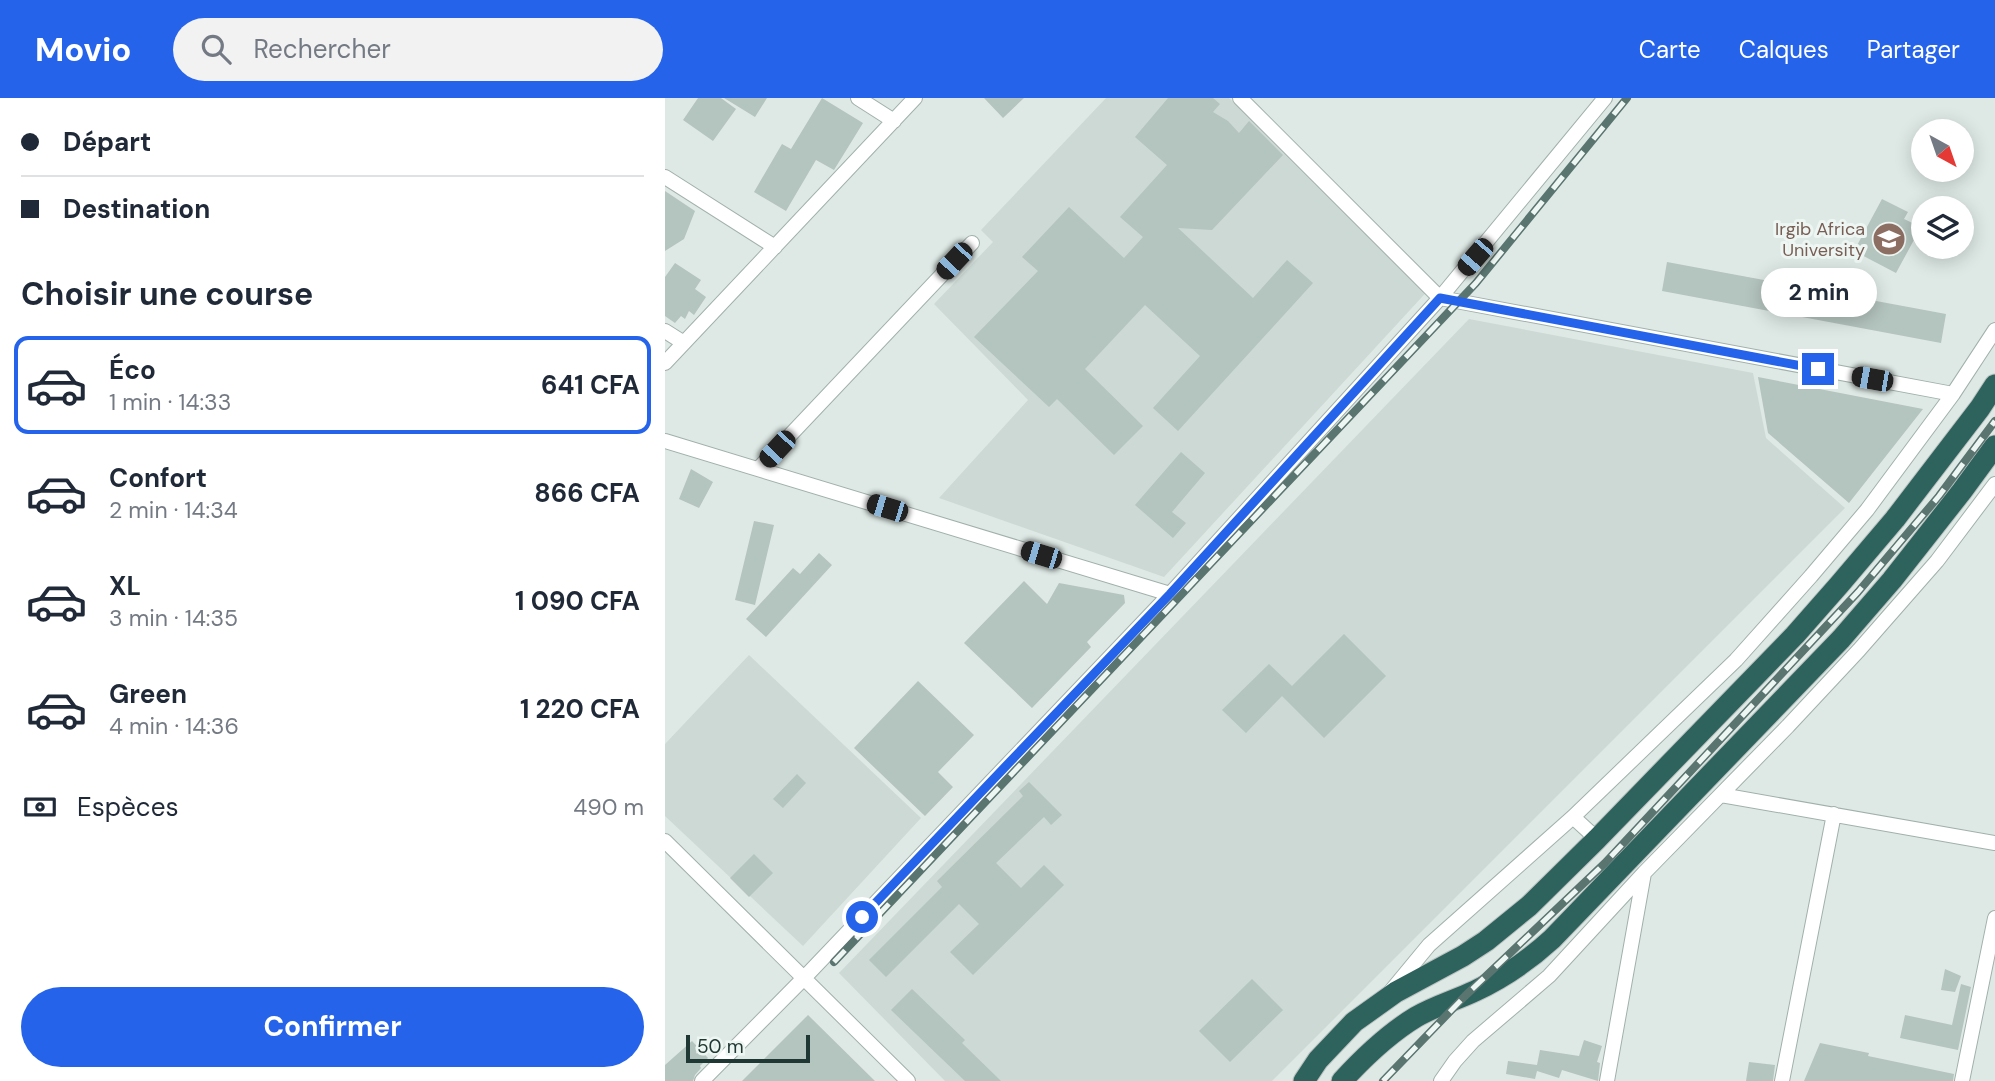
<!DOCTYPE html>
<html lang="fr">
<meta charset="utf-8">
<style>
body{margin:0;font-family:"DM Sans",sans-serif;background:#f2f2f3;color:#1f2937;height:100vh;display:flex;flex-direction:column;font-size:26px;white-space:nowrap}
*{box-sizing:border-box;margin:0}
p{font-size:23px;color:#747a83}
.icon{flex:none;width:38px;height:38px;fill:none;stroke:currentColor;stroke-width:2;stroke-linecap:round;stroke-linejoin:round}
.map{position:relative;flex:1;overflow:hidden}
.drawer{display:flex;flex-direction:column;background:#fff;width:665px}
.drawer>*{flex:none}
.hud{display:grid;align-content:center;height:154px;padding:0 21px;background:#fff}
.needle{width:46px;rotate:140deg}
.controls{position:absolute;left:1246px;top:21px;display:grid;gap:14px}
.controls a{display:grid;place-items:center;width:63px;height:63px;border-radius:50%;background:#fff;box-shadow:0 4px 18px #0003;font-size:35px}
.scale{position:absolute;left:21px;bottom:18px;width:124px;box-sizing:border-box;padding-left:7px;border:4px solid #203833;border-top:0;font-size:19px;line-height:24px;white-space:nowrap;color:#203833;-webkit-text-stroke:5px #eef6f3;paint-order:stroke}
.end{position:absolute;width:32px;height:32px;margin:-16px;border:9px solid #2563eb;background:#fff;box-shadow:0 0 0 4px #fff}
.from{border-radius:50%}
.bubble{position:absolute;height:49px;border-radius:24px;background:#fff;box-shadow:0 4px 18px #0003;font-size:23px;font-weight:700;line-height:49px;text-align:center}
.car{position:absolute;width:21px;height:42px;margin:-21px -10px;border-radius:9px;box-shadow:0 0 5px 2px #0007;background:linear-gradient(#222 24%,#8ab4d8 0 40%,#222 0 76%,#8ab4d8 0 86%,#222 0)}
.hud b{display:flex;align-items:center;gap:24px;height:66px;font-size:26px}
.hud b+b{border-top:2px solid #e0e1e3}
.hud i{width:18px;height:18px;background:#1f2937}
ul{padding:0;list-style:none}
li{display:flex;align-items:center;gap:21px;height:98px;margin:0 14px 10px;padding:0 7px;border:4px solid transparent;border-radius:14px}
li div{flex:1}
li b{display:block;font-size:26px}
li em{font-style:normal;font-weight:700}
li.active{border-color:#2563eb}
li>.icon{width:63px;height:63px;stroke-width:1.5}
h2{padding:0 21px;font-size:32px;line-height:84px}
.pay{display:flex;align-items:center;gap:18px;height:77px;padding:0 21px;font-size:26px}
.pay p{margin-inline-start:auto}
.action{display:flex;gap:14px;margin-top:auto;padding:14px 21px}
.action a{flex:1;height:80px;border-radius:42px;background:#2563eb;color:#fff;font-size:28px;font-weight:700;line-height:80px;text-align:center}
header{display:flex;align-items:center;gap:42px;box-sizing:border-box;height:98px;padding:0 35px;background:#2563eb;color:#fff}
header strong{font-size:33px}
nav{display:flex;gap:38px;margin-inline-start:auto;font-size:24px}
.search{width:490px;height:63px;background:#f2f2f3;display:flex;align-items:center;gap:18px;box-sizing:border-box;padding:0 24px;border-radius:38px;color:#747a83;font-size:26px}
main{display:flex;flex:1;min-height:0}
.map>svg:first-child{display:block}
.built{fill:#cdd9d4}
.building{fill:#b4c4be}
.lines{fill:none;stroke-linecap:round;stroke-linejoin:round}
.street-casing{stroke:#a1b0ac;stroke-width:16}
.highway-casing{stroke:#bcc3c2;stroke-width:23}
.street{stroke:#fff;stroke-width:14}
.highway{stroke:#2d635c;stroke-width:21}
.rail-casing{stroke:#5a746f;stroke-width:8}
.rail{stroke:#eef6f3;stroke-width:5;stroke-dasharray:16;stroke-linecap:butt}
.route{stroke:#2563eb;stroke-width:9}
.labels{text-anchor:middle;stroke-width:6;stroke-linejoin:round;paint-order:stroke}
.education-label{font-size:18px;fill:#785e54;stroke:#eef6f3;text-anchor:end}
</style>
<header>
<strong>Movio</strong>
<div class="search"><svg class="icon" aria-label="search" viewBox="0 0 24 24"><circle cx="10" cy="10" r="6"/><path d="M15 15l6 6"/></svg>Rechercher</div>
<nav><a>Carte</a><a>Calques</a><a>Partager</a></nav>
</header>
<main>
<section class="drawer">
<div class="hud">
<b><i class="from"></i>Départ</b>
<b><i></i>Destination</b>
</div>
<h2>Choisir une course</h2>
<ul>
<li class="active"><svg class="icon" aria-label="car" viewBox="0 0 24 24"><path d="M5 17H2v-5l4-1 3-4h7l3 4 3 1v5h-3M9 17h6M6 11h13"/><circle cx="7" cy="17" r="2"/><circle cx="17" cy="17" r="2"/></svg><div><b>Éco</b><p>1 min · 14:33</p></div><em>641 CFA</em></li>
<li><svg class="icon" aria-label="car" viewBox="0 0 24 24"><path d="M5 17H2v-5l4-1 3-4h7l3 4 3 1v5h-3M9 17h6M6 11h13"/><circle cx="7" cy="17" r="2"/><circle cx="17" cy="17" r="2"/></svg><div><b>Confort</b><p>2 min · 14:34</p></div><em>866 CFA</em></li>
<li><svg class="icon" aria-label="car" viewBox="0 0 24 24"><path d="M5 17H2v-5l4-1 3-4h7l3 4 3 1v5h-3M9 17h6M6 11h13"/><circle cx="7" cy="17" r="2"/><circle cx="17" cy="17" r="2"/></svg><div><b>XL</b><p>3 min · 14:35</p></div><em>1 090 CFA</em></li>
<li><svg class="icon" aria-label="car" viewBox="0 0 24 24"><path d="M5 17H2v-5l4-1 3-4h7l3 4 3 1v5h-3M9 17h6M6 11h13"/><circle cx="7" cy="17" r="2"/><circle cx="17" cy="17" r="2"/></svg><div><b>Green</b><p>4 min · 14:36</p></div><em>1 220 CFA</em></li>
</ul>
<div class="pay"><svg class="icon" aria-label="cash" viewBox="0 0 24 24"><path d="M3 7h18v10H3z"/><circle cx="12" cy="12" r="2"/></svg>Espèces<p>490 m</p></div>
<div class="action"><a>Confirmer</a></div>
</section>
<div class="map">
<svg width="1330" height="983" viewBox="0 0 1330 983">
<rect width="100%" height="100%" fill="#dee9e5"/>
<!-- built -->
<path class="built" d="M 441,0 L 564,0 L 768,187 L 499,479 L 274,400 L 363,302 L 269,206 L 328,144 L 316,132 Z
M 804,221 L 1088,275 L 1101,340 L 1180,410 L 607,983 L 280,983 L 174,875 Z
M 84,557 L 256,720 L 138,848 L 0,718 L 0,646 Z"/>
<!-- building -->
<path class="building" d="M 33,0 L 56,0 L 71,11 L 48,43 L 18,22 Z
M 59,0 L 102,0 L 90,19 Z
M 157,0 L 198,25 L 169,72 L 151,62 L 121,113 L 89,94 L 117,46 L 126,51 Z
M 319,0 L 359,0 L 338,20 Z
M 503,0 L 548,0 L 555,6 L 548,14 L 563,23 L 574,35 L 584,23 L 618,57 L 547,132 L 513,130 L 588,200 L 622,162 L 648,185 L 513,333 L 488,310 L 535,258 L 480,207 L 420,271 L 478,328 L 449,357 L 392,301 L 384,309 L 309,239 L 373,173 L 357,159 L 404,109 L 459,160 L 478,139 L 455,119 L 502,67 L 470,39 Z
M 0,93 L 30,113 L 19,141 L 0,153 Z
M 1217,101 L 1243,114 L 1239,121 L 1256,129 L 1231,175 L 1189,153 Z
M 1002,164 L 1281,216 L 1276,245 L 997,193 Z
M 10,165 L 36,182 L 30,191 L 41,199 L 29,217 L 24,213 L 20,221 L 16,218 L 10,225 L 0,218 L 0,179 Z
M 1093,279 L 1258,311 L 1184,405 L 1103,335 Z
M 516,354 L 540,375 L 507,414 L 521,425 L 508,440 L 470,407 Z
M 26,371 L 48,384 L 34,410 L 14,401 Z
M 89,423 L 109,427 L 90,507 L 70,502 Z
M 154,455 L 167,467 L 101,539 L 81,521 L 128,470 L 135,476 Z
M 359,483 L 382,506 L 394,485 L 459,497 L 460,505 L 422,544 L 426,549 L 367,610 L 299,545 Z
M 679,536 L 721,578 L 659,640 L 617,598 L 581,635 L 557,612 L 604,566 L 627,588 Z
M 253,583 L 309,637 L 273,674 L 288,689 L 260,718 L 189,650 Z
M 132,676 L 141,685 L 118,710 L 108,701 Z
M 364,684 L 397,717 L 386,727 L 379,719 L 331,765 L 356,790 L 379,767 L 399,787 L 308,877 L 285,854 L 314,826 L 294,806 L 221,879 L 204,862 L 277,789 L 272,783 L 358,698 L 354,693 Z
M 89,756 L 108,775 L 84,799 L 65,780 Z
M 1280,871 L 1296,878 L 1290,894 L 1276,892 Z
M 587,881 L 618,912 L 565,964 L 534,933 Z
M 1296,886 L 1306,889 L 1293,952 L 1235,940 L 1240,917 L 1287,927 Z
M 247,891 L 300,942 L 297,945 L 336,983 L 300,983 L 226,912 Z
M 143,917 L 210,983 L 77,983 Z
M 919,942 L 937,948 L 932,964 L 935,965 L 933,983 L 897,972 L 894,980 L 872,973 L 870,981 L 841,976 L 843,963 L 872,967 L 875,952 L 914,958 Z
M 27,943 L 43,960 L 35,968 L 36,970 L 30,977 L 28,983 L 0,983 L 0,967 Z
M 1155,945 L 1204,955 L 1203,958 L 1289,976 L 1288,983 L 1139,983 Z
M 1084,964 L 1110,967 L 1108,983 L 1081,983 Z"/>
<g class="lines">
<defs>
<path id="street" d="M 193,0 L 229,23
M 575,0 L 775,200 L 1288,296
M 0,79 L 110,149
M 0,233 L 19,245
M 0,265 L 250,0
M 0,343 L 505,496
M 94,370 L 307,145
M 1056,697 L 1330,745
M 908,719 L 932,741
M 0,743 L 243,983
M 726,893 L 764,847 L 908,719 L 1071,562 L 1146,478 L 1202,412 L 1288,296 L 1330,232
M 37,983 L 139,880 L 505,496 L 775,200 L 940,0
M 776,983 L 790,963 L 808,943 L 884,878 L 979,775 L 1123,628 L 1194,552 L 1272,463 L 1330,386
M 942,983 L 979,775
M 1117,983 L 1169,716
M 1297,983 L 1330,820"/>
<path id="highway" d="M 639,983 L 653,962 L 689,924 L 731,894 L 798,858 L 821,843 L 864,808 L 932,741 L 1130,537 L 1174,487 L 1230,421 L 1315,310 L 1330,287
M 677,983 C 699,959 723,936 751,919 C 770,908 791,902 810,893 C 838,880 864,862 887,841 L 1176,541 L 1227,482 L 1297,393 L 1330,348"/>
</defs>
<!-- street casing -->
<use href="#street" class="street-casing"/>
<!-- highway casing -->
<use href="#highway" class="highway-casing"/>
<!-- street -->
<use href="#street" class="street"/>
<!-- highway -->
<use href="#highway" class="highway"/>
<defs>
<path id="rail" d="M 169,864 L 811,185 L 962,0
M 718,983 L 800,898 L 940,765 L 1193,494 L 1274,398 L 1330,323"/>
</defs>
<!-- rail casing -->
<use href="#rail" class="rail-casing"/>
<!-- rail -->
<use href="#rail" class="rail"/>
</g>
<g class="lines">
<!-- route -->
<path class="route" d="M 197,819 L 505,496 L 775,200 L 1153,271"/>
</g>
<!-- icons -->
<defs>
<symbol id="university-disc" viewBox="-11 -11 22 22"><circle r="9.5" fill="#8d6e63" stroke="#eef6f3"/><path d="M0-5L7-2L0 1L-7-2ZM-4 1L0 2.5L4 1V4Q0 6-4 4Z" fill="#fff"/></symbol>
</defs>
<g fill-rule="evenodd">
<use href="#university-disc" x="1205" y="122" width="38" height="38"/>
</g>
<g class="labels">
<!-- education labels -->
<g class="education-label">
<text x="1200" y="137">Irgib Africa<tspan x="1200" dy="21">University</tspan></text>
</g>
</g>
</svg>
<div class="controls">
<a><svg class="needle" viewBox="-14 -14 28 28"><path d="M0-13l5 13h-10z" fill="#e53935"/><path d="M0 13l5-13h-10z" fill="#747a83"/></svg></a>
<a><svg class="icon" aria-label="layers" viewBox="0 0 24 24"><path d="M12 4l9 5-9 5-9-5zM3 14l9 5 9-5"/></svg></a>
</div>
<div class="scale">50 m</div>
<i class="end from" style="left:197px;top:819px"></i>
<i class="end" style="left:1153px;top:271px"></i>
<div class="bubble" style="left:1096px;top:170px;width:116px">2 min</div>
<i class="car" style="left:810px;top:159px;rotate:221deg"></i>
<i class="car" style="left:289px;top:163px;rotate:223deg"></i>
<i class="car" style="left:1207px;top:281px;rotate:280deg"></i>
<i class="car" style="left:112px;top:351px;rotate:223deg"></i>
<i class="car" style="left:222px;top:410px;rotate:287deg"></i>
<i class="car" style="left:376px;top:457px;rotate:287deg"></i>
</div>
</main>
